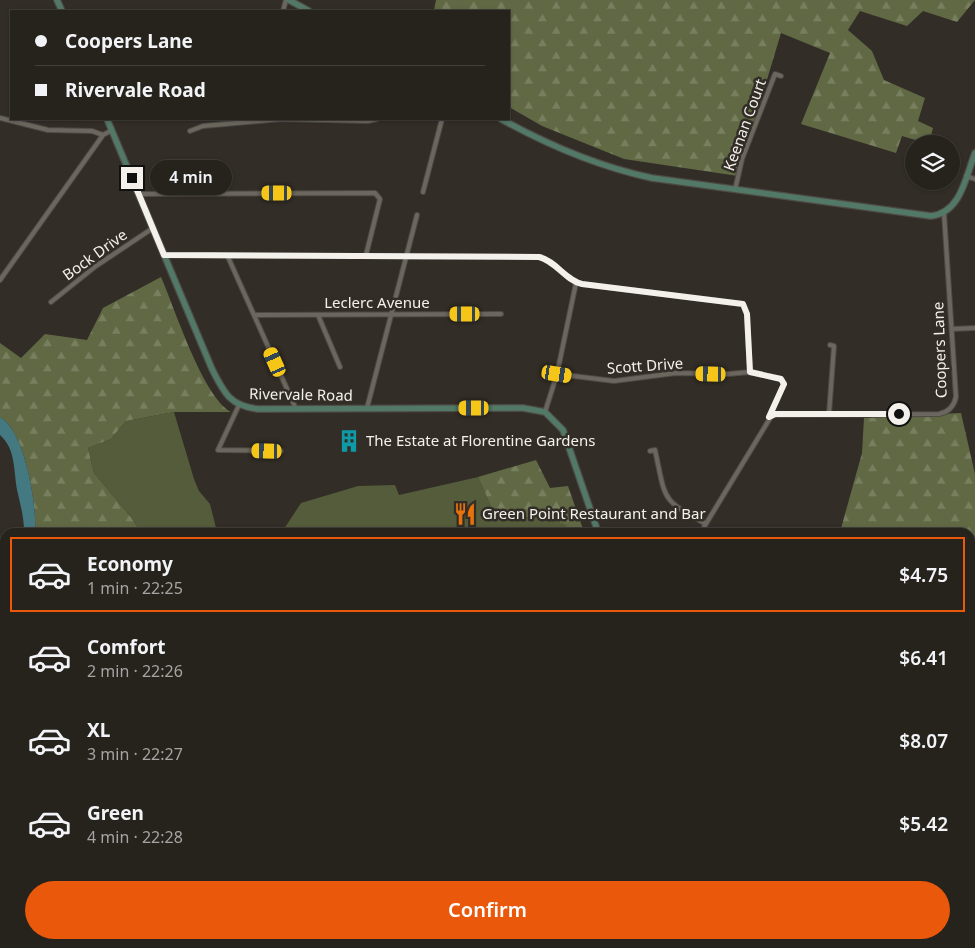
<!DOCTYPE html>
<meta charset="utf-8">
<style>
body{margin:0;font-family:"Noto Sans",sans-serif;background:#322f29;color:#f1f3f6;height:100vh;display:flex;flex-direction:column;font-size:19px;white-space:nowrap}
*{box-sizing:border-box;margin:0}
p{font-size:16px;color:#a4a4a3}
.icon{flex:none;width:28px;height:28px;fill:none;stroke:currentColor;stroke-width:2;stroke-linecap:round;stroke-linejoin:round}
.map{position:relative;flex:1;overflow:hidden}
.panel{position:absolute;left:0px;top:528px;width:975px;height:421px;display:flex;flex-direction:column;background:#26221c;border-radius:15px 15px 0 0;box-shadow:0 1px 4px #0004,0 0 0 1px #423f3b}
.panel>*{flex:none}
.guide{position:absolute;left:10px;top:10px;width:500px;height:110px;border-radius:0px;box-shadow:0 1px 4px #0004,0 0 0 1px #423f3b;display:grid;align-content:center;height:110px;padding:0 25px;background:#26221c}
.controls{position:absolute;left:905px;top:135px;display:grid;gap:10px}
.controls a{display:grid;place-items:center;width:55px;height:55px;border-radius:50%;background:#26221c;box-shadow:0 1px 4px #0004,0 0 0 1px #423f3b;font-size:25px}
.end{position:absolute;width:22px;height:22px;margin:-11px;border:6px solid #f4f1ed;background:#111;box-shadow:0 0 0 2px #111}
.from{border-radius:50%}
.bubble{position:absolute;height:35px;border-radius:18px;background:#26221c;box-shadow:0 1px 4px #0004,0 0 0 1px #423f3b;font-size:16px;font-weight:600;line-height:35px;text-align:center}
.car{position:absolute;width:15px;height:30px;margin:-15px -8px;border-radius:6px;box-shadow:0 0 4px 1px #0007;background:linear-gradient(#f5c518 24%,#345 0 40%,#f5c518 0 76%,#345 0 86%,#f5c518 0)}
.guide b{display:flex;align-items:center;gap:18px;height:48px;font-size:19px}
.guide b+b{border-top:1px solid #423f3b}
.guide i{width:12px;height:12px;background:#f1f3f6}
ul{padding:9px 0 0;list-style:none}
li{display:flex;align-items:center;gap:15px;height:75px;margin:0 10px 8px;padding:0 15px;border:2px solid transparent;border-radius:0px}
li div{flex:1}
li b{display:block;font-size:19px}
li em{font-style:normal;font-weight:600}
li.on{border-color:#ea580c}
li>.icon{width:45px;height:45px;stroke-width:1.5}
.button{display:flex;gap:10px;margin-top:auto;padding:10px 25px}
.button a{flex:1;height:58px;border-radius:30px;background:#ea580c;color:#fff;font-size:20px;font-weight:600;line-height:58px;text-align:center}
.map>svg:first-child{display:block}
.green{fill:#545c3b}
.forest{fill:url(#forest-firs)}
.water{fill:#457982}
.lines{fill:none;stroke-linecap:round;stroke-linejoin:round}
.stream{stroke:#457982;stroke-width:1}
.river{stroke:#457982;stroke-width:9}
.street-casing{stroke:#4e4a44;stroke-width:6}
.secondary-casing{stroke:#4e4a44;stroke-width:8}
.street{stroke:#6b665e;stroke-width:4}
.secondary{stroke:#527867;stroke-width:5.5}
.route{stroke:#f4f1ed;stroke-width:6}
.labels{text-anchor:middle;stroke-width:5;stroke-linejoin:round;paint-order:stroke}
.street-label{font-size:15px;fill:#f4f1ed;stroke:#322d26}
.poi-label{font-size:15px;fill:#f4f1ed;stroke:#322d26;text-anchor:start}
</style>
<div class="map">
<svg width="975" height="948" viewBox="0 0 975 948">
<defs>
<pattern id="forest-firs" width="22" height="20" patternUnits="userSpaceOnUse" patternTransform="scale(1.25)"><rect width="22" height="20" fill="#606944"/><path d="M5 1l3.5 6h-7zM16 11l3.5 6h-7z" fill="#777f5f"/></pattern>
</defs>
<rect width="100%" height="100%" fill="#322d26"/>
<!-- green -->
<path class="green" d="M 174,412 L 194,479 L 199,491 L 210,504 L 217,532 L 141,532 L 130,516 L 94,473 L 88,448 L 111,439 L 126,421 Z
M 478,477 L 497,520 L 541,516 L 567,525 L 569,532 L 282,532 L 301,503 L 358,486 L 395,485 L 399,495 Z
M 116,944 L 553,944 L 551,948 L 118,948 Z"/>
<!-- forest -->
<path class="forest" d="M 436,0 L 975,0 L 957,22 L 923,11 L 907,26 L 860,11 L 848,30 L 872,51 L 884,80 L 925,98 L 918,121 L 933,128 L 929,144 L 902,136 L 896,153 L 801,124 L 830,53 L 781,33 L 738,176 L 624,159 L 542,126 L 509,107 L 509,11 L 437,11 L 434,10 Z
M 161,277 C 175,309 203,397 231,412 L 174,412 L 126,421 L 111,439 L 88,448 L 94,473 L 130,516 L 141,532 L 35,532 C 37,505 25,431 0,417 L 0,343 L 21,358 L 45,334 L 87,340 L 103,308 Z
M 961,413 L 975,474 L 975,818 L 970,818 L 970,532 L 840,532 L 862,453 L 864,418 Z
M 536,460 L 550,488 L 568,486 L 584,532 L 569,532 L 566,525 L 541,516 L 497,520 L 478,477 Z
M 970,829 L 975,870 L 975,906 L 970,907 Z
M 5,861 L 5,944 L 116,944 L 118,948 L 0,948 L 0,879 Z"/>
<!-- water -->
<path class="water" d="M 0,417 C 25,431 37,505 35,532 L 24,532 C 24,518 21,507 18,494 C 13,473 17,450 0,435 Z"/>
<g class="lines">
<!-- stream -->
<path class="stream" d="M 325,944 L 325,948"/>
<!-- river -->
<path class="river" d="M 970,653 L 975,648
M 970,720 L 975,711
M 109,944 L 111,948"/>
<defs>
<path id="street" d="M 283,11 L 286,0
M 0,118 L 48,130 L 92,131 L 103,135
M 190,131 L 203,126 L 281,119 L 368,121 L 377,119
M 966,176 L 975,179
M 735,190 L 742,159 L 775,74 L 781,76
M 423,192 L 442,119
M 139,194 L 375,193 L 380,199 L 366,255
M 164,255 L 539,257 C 556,262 565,280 582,284 L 743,304 L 747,314 L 750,372
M 228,257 L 296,409
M 0,280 L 103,135 L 112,130
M 51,302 L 96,266 L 153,228
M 254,315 L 501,314
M 318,315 L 340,367
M 952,329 L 975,328
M 557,374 L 614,381 L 676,373 L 728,374 L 750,372 L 781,379 L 784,384 L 769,417
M 239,405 L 218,450 L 281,451
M 367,408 L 417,215
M 545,412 L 557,374 L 576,283
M 829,414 L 834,346 L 830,345
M 650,451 L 655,450 C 666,500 660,499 706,524
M 701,532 L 772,415 L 939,414 C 949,412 954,406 956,397 L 944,213
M 970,938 L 975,939"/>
<path id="secondary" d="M 57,0 L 62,11
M 289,0 L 309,11
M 107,119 L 212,369 C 224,393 230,406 258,409 L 523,408 L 545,412 L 563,430 L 598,532
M 501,119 C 548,145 600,167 652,178 L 931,216 C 961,213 966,176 975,153
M 962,944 L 968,948
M 789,948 L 791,944"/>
</defs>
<!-- street casing -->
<use href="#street" class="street-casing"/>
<!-- secondary casing -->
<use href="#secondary" class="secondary-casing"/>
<!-- street -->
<use href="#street" class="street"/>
<!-- secondary -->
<use href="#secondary" class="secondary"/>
</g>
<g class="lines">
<!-- route -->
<path class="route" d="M 132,178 L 164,255 L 539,257 C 556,261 565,280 582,284 L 743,304 L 747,314 L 750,372 L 781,379 L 784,384 L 769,417 L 775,414 L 899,414"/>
</g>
<!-- icons -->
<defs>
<symbol id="building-bare" viewBox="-9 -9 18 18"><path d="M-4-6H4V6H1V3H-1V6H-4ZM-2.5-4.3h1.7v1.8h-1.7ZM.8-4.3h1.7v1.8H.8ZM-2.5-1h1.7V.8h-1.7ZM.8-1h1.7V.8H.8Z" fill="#0f9aa8" stroke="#322d26" stroke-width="2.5" paint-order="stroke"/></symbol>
<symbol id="restaurant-bare" viewBox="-9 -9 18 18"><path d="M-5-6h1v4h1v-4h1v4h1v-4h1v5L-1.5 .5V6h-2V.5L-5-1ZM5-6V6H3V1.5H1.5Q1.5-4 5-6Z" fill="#e8710a" stroke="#322d26" stroke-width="2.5" paint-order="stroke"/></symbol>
</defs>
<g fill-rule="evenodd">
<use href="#building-bare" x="333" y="425" width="32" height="32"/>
<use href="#restaurant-bare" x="449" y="498" width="32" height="32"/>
</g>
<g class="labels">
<!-- street labels -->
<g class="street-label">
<text transform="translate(745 125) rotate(-70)" y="5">Keenan Court</text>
<text transform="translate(95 255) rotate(-36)" y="5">Bock Drive</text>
<text x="377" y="308">Leclerc Avenue</text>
<text transform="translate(940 350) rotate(-92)" y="5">Coopers Lane</text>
<text transform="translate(645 366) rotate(-4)" y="5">Scott Drive</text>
<text transform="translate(301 395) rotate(1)" y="5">Rivervale Road</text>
</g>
<!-- poi labels -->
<g class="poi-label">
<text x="366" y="446">The Estate at Florentine Gardens</text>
<text x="482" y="519">Green Point Restaurant and Bar</text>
</g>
</g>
</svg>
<div class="controls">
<a><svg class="icon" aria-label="layers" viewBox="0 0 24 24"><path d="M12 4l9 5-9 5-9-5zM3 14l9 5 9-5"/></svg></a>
</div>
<i class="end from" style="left:899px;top:414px"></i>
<i class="end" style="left:132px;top:178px"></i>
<div class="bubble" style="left:150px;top:160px;width:82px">4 min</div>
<i class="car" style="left:277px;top:193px;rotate:270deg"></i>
<i class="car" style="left:465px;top:314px;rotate:270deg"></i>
<i class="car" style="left:275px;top:362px;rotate:336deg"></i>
<i class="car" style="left:557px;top:374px;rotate:99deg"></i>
<i class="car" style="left:711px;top:374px;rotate:271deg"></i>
<i class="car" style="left:474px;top:408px;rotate:270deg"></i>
<i class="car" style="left:267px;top:451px;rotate:271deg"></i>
<div class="guide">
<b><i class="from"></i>Coopers Lane</b>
<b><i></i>Rivervale Road</b>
</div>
<section class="panel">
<ul>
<li class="on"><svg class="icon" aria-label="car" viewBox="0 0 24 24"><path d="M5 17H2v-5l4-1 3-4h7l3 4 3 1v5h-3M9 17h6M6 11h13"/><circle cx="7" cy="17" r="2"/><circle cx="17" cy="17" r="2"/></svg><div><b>Economy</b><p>1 min · 22:25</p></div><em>$4.75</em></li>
<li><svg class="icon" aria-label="car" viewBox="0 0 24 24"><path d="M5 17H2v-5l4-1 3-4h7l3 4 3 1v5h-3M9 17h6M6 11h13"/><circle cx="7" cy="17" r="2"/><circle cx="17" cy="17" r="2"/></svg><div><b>Comfort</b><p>2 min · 22:26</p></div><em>$6.41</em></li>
<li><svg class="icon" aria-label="car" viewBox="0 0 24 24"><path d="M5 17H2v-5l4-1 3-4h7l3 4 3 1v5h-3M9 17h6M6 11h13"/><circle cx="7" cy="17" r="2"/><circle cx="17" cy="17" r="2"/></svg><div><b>XL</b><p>3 min · 22:27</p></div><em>$8.07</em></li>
<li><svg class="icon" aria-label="car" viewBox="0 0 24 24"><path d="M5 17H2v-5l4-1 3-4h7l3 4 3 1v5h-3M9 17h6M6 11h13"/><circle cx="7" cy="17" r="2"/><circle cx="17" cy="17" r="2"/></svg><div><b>Green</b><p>4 min · 22:28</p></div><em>$5.42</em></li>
</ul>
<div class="button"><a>Confirm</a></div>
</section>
</div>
